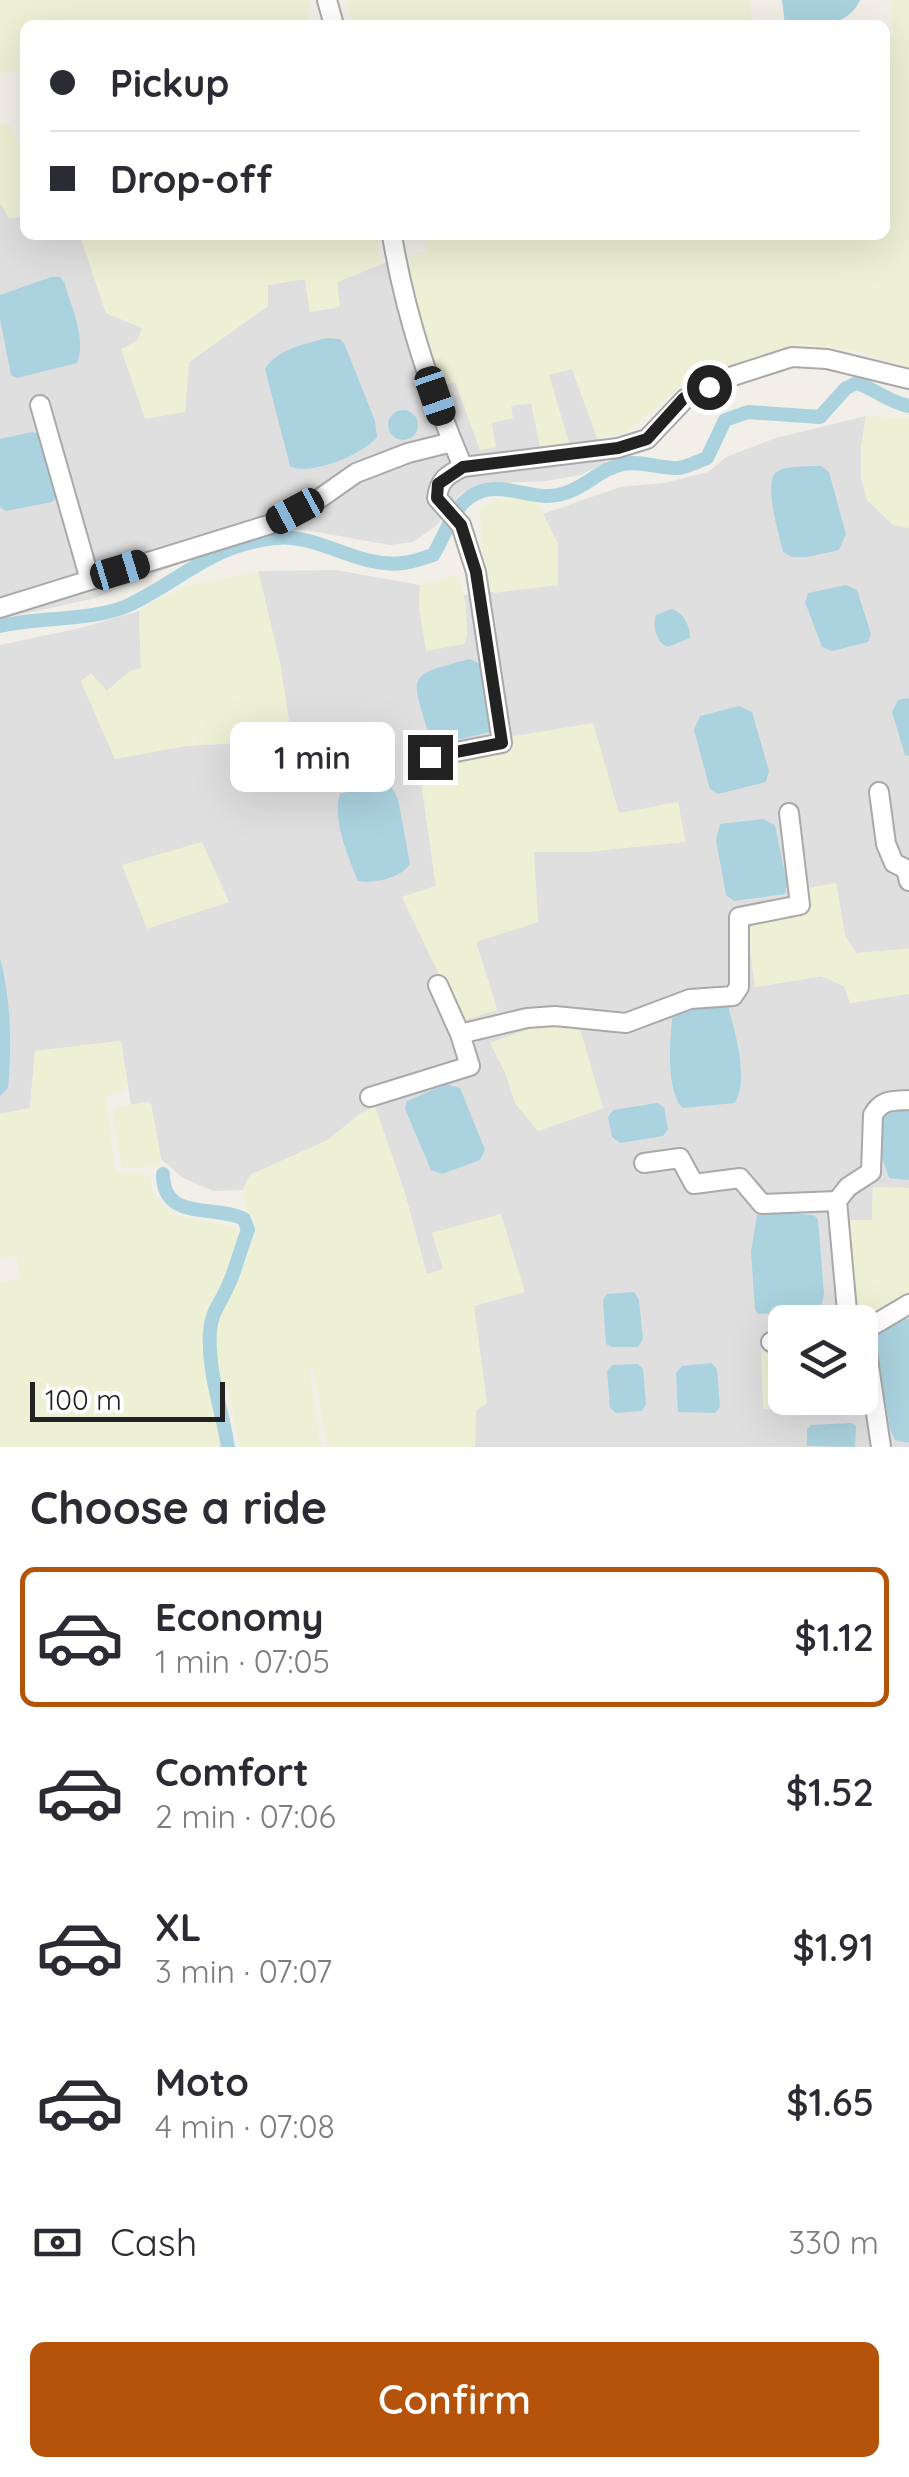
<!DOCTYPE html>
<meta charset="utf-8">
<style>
body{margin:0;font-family:Quicksand,sans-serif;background:#f7f7f7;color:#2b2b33;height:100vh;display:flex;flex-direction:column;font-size:38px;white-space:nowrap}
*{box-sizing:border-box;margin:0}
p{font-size:32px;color:#7c7c81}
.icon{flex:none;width:55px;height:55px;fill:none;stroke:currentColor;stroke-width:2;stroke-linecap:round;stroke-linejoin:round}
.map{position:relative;height:1447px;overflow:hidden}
.panel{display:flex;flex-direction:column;background:#fff;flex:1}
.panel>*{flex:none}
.hud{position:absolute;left:20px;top:20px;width:870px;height:220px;border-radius:15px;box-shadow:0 10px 40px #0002;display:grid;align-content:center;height:220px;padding:0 30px;background:#fff}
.fabs{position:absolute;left:768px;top:1305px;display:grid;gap:20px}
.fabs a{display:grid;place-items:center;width:110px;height:110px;border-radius:15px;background:#fff;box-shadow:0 10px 40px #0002;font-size:50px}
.scale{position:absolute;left:30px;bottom:25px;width:195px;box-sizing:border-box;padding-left:10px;border:5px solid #222;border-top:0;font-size:28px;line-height:35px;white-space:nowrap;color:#222;-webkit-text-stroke:8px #fff;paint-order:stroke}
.end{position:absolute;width:45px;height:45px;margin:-22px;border:12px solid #222;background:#fff;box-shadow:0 0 0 5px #fff}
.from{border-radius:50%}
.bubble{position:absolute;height:70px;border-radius:15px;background:#fff;box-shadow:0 10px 40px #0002;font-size:32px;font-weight:600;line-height:70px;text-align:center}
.car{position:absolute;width:30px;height:60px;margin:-30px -15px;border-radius:12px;box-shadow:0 0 8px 2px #0007;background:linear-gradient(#222 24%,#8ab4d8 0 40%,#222 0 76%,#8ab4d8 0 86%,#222 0)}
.hud b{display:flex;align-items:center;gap:35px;height:95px;font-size:38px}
.hud b+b{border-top:2px solid #e1e1e2}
.hud i{width:25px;height:25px;background:#2b2b33}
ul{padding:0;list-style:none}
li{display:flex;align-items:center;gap:30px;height:140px;margin:0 20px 15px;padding:0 10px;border:5px solid transparent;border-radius:15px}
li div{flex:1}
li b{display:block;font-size:38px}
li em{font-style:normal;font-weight:600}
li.on{border-color:#b45309}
li>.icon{width:90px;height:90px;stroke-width:1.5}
h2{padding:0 30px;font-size:45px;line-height:120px}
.pay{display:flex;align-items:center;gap:25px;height:110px;padding:0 30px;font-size:38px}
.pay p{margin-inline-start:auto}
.action{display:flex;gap:20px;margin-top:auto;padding:20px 30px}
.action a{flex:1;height:115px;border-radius:15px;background:#b45309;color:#fff;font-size:40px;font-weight:600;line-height:115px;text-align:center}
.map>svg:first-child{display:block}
.residential{fill:#e0dfdf;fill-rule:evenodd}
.farmland{fill:#eef0d5}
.water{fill:#aad3df}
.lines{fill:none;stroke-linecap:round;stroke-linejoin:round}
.canal{stroke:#aad3df;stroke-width:14}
.minor-casing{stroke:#a9a9a9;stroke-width:22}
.minor{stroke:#fff;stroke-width:18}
.route{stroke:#222;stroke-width:12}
</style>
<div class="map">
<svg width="909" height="1447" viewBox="0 0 909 1447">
<rect width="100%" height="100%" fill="#f2efe9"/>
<!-- residential -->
<path class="residential" d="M 0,203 L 9,218 L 25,216 L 25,235 L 80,235 L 106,313 L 143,328 L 138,341 L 189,362 L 268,306 L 267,285 L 305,279 L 310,312 L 339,307 L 337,282 L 402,256 L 440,386 L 455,382 L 480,449 L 491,423 L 510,406 L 532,403 L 549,375 L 573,368 L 606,463 L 580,475 L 547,481 L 484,484 L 460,494 L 436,526 L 413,542 L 390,545 L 306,530 L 282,530 L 198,556 L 96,598 L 0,619 Z
M 866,416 L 861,448 L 893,524 L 909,528 L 909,949 L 856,953 L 845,936 L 836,883 L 802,914 L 753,925 L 756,987 L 822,976 L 844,986 L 909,994 L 909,1188 L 873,1187 L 872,1220 L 845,1220 L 853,1321 L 859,1322 L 909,1295 L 909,1447 L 475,1447 L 476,1410 L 487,1403 L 473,1306 L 443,1270 L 427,1275 L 404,1190 L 361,1113 L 328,1140 L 250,1175 L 243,1190 L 213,1191 L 183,1178 L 161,1159 L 151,1104 L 131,1105 L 121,1041 L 35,1051 L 30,1108 L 0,1114 L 0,645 L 80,628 L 139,611 L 141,668 L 130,671 L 106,692 L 81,681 L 115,759 L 184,746 L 291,740 L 280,663 L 258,571 L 336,570 L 420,585 L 419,607 L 466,605 L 463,595 L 558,585 L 558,544 L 543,514 L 620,487 L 664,483 L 708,472 L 726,457 L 776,438 ZM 507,745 L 619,814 L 678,802 L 685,841 L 585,852 L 534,852 L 476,942 L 497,1009 L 462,1021 L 403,897 L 436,886 L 419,767 ZM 506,1075 L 603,1108 L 538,1131 L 515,1103 ZM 785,1322 L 860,1322 L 868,1404 L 763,1409 L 785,1346 Z"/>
<!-- farmland -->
<path class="farmland" d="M 0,0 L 310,0 L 306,25 L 25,25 L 25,71 L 0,73 Z
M 346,0 L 750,0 L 752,25 L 353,25 Z
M 891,0 L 909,0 L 909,368 L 857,351 L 799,344 L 682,386 L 627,432 L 597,438 L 572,369 L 549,375 L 569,443 L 540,447 L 531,403 L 511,406 L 513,418 L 492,423 L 496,447 L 480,450 L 455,382 L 439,386 L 402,256 L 426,252 L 424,235 L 885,235 L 885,38 L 893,36 Z
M 0,123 L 11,126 L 17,143 L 25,146 L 25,216 L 9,218 L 0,203 Z
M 80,235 L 376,235 L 381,264 L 337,282 L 340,306 L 310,312 L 305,279 L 268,285 L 268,305 L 189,362 L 185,412 L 145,419 L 121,349 L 137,341 L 142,328 L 106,313 Z
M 866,416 L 909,418 L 909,528 L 893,525 L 867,500 L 861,478 L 861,448 Z
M 519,496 L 538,504 L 558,544 L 558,585 L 493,593 L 482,554 L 480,507 L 500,498 Z
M 258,571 L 280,663 L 292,740 L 184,746 L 115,759 L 81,681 L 91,673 L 107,691 L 131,671 L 141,668 L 139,611 L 153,601 L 191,585 Z
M 458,575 L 466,605 L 467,636 L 464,644 L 426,651 L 419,607 L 420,585 Z
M 593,723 L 619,813 L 678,802 L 685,842 L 585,852 L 534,852 L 538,922 L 476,942 L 497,1010 L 461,1021 L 402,897 L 436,886 L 419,767 L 507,745 L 509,737 Z
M 202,842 L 229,902 L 147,929 L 122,865 Z
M 836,883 L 845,935 L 856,953 L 909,949 L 909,994 L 850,1003 L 844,986 L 821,976 L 755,987 L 747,930 L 753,925 L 802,914 L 807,911 L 808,888 Z
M 543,1024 L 579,1025 L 603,1108 L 538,1131 L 515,1103 L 506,1075 L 490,1043 Z
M 121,1041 L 128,1088 L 106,1098 L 115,1172 L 149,1175 L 154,1194 L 171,1214 L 236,1227 L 238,1234 L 225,1274 L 211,1303 L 201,1346 L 221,1447 L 0,1447 L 0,1283 L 20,1279 L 17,1255 L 0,1258 L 0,1114 L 30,1108 L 35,1051 Z
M 147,1102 L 151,1104 L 161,1159 L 158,1166 L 128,1169 L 122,1167 L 112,1112 L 116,1107 Z
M 375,1106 L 404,1190 L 426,1274 L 443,1269 L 432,1233 L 501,1214 L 525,1292 L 474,1306 L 487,1403 L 476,1410 L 475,1447 L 327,1447 L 314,1368 L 309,1372 L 321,1447 L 240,1447 L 229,1392 L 220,1381 L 214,1358 L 216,1322 L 222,1306 L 235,1289 L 246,1251 L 256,1234 L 254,1217 L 246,1211 L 243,1190 L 250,1175 L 328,1140 L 361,1113 Z
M 873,1187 L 909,1188 L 909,1295 L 858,1322 L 853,1321 L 845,1221 L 872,1220 Z
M 860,1344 L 868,1405 L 763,1409 L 761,1347 L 785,1346 L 785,1398 L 860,1398 Z"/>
<!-- water -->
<path class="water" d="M 782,0 L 860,0 C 848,28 812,28 785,24 Z
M 51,277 L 60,277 L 65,284 C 71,307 87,339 77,363 L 17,378 L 11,375 L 0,319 L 0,295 Z
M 326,338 L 340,339 L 344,343 L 375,421 L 377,437 C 364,454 309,477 290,466 L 265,369 C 278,348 304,345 326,338 Z
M388 425a15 15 0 1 1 30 0a15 15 0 1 1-30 0Z
M 32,432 L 42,434 L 58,497 L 52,502 L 6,511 L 0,507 L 0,439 Z
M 812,466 L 821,466 L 829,472 L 846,534 L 839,550 L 807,557 L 792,557 L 783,552 C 780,536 761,480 778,471 C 786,466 802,467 812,466 Z
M 846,585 L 857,590 L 871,634 L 868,642 L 832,651 L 822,647 L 805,602 L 808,593 Z
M 671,609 C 684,612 690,626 690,638 L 668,647 C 656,643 652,625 656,615 Z
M 470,659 L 483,666 L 493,724 L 490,732 L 435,745 L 430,739 C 412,675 402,676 470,659 Z
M 909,698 L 909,756 L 905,755 L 892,712 L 898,700 Z
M 739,706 L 752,712 L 769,771 L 766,782 L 718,794 L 710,789 L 694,730 L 700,716 Z
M 379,782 L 391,786 L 398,799 L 410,864 C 401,878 373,884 358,881 C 348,856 332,820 340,794 Z
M 763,819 L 775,825 L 787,883 L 785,894 L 734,901 L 726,895 L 716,840 L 720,824 Z
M 0,958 C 11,999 12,1046 8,1088 L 0,1096 Z
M 724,1004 L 728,1006 C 735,1032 749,1078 735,1103 L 682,1108 C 665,1086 670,1039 673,1011 L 690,1006 Z
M 446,1084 L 460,1088 L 485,1150 L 480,1160 L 442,1174 L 431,1170 L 405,1109 L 407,1101 Z
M 657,1103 L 664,1107 L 668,1129 L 663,1136 L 620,1143 L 612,1137 L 608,1117 L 613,1110 Z
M 909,1106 L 909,1180 L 889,1178 L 881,1154 L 877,1116 L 879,1111 Z
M 778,1212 L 814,1215 L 818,1220 L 824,1293 L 821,1308 L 816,1312 L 758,1314 L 755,1310 L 751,1252 L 757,1215 Z
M 634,1292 L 639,1300 L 643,1339 L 638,1347 L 612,1347 L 606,1344 L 603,1300 L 607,1294 Z
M 896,1319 L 909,1319 L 909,1443 L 895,1440 L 890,1429 L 875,1341 L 877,1332 Z
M 711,1363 L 717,1369 L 720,1407 L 715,1413 L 678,1412 L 676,1373 L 682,1366 Z
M 638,1364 L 643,1369 L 646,1404 L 642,1411 L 616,1413 L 610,1408 L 607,1371 L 612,1365 Z
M 852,1423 L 856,1426 L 855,1447 L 807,1446 L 807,1429 L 811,1425 Z"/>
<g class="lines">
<!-- canal -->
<path class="canal" d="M 0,626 C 38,617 95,621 129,605 C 183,579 211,545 275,538 C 318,533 359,569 403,563 C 413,562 423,558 433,555 C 445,537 451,510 470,497 C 493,480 520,495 545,496 C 579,497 596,469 623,464 C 642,460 658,469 677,468 C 686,468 698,461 707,458 L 725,420 L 748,412 L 820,417 L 846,388 L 857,383 C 877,390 888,402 909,406
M 163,1174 C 163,1222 214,1204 244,1219 L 248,1230 C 240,1249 236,1270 227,1288 C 220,1304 211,1313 210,1331 C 207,1370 222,1409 228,1447"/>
<defs>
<path id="minor" d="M 327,0 L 334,25
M 392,235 C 405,315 431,392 463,467
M 40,405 L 90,580
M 0,608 L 271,524 L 319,499 L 356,473 L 408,453 L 452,442
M 430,757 L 502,743 L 476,572 L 461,525 L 437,498 C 439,480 447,475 463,467 L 618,448 L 647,439 L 685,399 L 733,376 L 792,357 L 827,359 L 909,379
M 879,792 L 886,844 L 894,863 L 906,869 L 909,881
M 438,985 L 460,1034 L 527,1018 L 555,1016 L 626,1023 L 690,999 L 733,996 L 739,987 L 739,917 L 800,905 L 789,813
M 370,1097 L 470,1066 L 460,1034
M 644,1163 L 680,1158 L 694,1184 L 740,1178 L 762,1204 L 837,1201
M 848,1322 L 837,1201 L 848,1187 L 871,1172 L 873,1115 C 882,1099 893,1101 909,1100
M 864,1332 L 881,1447
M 860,1333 L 909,1304
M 771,1342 L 785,1342"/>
</defs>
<!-- minor casing -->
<use href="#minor" class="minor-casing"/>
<!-- minor -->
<use href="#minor" class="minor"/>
</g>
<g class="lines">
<!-- route -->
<path class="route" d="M 430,757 L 502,743 L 476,572 L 461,525 L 437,498 L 438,484 L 463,467 L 618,448 L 647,439 L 684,398 L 709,387"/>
</g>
</svg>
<div class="fabs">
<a><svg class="icon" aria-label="layers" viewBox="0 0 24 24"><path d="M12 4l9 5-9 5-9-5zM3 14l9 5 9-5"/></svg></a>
</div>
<div class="scale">100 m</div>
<i class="end from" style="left:709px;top:387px"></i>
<i class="end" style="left:430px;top:757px"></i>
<div class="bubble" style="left:230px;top:722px;width:165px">1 min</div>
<i class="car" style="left:435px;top:396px;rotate:161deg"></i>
<i class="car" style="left:295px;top:511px;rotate:242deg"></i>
<i class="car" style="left:120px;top:570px;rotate:73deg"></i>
<div class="hud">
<b><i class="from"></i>Pickup</b>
<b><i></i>Drop-off</b>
</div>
</div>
<section class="panel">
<h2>Choose a ride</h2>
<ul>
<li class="on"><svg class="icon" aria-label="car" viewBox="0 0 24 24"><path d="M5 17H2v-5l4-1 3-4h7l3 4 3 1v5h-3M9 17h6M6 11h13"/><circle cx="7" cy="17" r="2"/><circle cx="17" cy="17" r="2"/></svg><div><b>Economy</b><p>1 min · 07:05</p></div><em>$1.12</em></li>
<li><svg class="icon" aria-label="car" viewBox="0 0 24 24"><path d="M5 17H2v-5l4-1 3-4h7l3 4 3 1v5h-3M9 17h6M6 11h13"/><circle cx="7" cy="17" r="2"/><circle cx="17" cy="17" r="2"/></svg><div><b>Comfort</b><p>2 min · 07:06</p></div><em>$1.52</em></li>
<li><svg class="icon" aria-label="car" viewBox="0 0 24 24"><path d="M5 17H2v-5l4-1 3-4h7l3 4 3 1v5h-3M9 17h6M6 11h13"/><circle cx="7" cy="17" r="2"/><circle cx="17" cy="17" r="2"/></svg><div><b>XL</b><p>3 min · 07:07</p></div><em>$1.91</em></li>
<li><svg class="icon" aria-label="car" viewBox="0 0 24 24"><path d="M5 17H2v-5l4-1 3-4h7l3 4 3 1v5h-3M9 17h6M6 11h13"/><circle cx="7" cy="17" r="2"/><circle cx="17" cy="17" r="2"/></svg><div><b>Moto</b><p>4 min · 07:08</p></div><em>$1.65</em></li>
</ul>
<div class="pay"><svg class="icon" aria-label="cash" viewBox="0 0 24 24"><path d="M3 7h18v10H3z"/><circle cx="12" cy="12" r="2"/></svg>Cash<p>330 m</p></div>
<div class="action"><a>Confirm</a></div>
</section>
